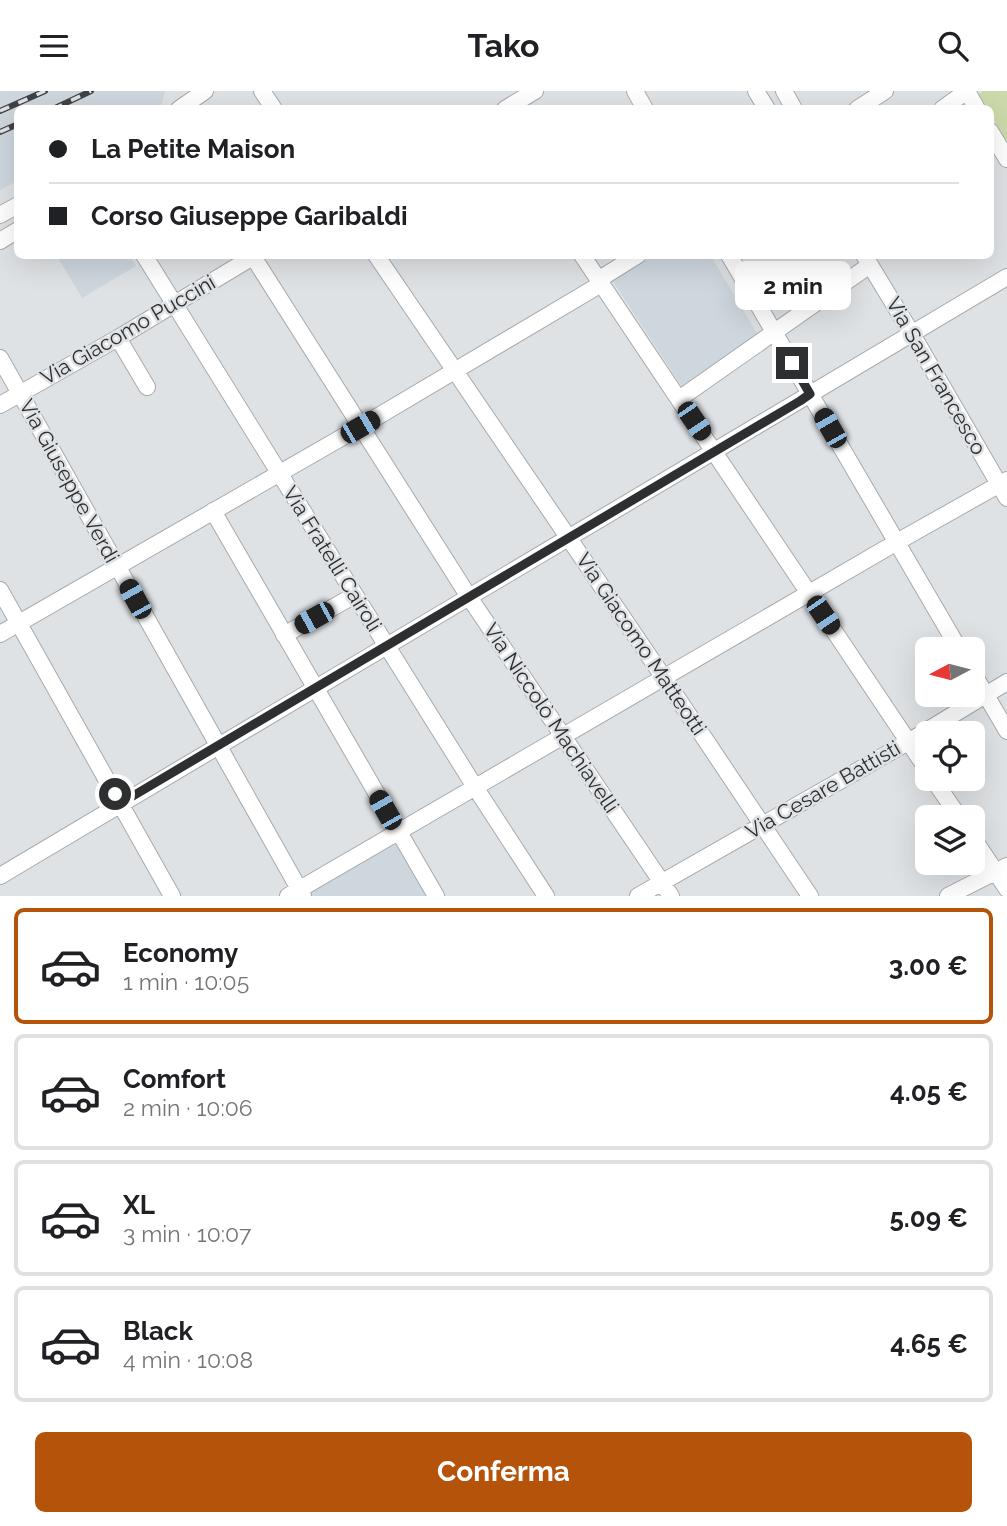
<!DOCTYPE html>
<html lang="it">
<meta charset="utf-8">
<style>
body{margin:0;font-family:Raleway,sans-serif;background:#f6f6f6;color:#202124;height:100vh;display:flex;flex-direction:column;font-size:26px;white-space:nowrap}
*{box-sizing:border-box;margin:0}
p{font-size:23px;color:#757577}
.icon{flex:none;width:38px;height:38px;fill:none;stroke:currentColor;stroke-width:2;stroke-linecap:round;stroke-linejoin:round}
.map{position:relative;height:805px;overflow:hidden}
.side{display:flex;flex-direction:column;background:#fff;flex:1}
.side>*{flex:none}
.guide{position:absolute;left:14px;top:14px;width:980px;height:154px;border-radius:10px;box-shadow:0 7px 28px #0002;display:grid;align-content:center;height:154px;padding:0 35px;background:#fff}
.needle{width:46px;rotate:263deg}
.buttons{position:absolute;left:915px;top:546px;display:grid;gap:14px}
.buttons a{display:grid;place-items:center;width:70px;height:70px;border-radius:10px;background:#fff;box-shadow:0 7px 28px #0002;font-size:35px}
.end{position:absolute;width:32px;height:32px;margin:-16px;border:9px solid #2e2f30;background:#fff;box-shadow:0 0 0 4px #fff}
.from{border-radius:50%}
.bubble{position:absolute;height:49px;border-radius:10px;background:#fff;box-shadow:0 7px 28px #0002;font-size:23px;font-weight:700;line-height:49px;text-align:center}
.car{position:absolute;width:21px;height:42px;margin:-21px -10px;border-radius:9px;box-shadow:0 0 5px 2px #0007;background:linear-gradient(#222 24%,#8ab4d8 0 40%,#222 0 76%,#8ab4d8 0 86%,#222 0)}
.guide b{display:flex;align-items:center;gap:24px;height:66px;font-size:26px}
.guide b+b{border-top:2px solid #e0e0e0}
.guide i{width:18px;height:18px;background:#202124}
ul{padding:12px 0 0;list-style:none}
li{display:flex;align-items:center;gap:21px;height:116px;margin:0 14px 10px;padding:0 21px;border:4px solid #e0e0e0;border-radius:10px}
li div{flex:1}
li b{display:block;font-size:26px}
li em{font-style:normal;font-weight:700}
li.selected{border-color:#b45309}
li>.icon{width:63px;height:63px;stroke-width:1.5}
.primary-button{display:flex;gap:14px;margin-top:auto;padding:14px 35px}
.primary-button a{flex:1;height:80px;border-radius:10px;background:#b45309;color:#fff;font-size:28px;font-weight:700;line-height:80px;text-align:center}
header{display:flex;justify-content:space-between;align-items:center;height:91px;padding:0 35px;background:#fff;font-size:32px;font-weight:700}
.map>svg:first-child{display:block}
.built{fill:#ced6de}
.green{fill:#ccdaaa}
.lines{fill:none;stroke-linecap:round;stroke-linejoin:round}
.minor-casing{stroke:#a7aaad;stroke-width:18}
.minor{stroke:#fff;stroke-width:16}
.rail-casing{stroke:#404243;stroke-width:6}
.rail{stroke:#dfe2e5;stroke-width:3.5;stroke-dasharray:10;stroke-linecap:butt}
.route{stroke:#2e2f30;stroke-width:9}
.labels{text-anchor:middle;stroke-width:5;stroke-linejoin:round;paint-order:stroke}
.street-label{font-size:21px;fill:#2e2f30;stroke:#dfe2e5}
</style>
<header><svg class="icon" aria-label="menu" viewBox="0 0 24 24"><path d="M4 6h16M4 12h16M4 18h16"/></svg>Tako<svg class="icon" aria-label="search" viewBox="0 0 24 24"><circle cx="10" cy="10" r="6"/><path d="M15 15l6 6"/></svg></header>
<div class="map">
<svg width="1007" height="805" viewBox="0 0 1007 805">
<rect width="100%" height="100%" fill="#dfe2e5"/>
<!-- built -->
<path class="built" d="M 0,0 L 165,0 L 162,13 L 155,17 L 18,18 L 17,90 L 0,99 Z
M 57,165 L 130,165 L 136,175 L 82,207 Z
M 653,165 L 711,165 L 758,244 L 683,297 L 612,189 Z
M 397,749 L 429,805 L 292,805 Z"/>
<!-- green -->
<path class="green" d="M 983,0 L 1007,0 L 1007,51 L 991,24 L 990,18 L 987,17 L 978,4 Z"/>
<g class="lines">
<defs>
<path id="minor" d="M 262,0 L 274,18
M 635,0 L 645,18
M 756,0 L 767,18
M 784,0 L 794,18
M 967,0 L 977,18
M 179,18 L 205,0
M 505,18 L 535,0
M 857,18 L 885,0
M 942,18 L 967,0
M 990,40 L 1007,68
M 0,124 L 18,114
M 0,150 L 18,139
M 144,164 L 355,504 L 475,696 L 546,805
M 252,164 L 469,506 L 671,805
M 376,164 L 664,587 L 810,805
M 582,164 L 928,680
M 729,164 L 959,558
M 864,164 L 909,238 L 1007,407
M 598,189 L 638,164
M 118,247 L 147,296
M 0,267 L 303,805
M 679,308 L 870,174
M 0,314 L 118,247 L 256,164
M 213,420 L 436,805
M 0,499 L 172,805
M 0,543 L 360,336 L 601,193
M 284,544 L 355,504
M 973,582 L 1007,640
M 933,688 L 959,726
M 973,747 L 1007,798
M 0,785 L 1007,186
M 288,805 L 897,451 L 1007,389
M 638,805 L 908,651 L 1007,591
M 948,805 L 1007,775"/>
</defs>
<!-- minor casing -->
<use href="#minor" class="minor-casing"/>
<!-- minor -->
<use href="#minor" class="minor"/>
<defs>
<path id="rail" d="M 53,18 L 91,0
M 0,20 L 45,0
M 0,41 L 18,33"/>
</defs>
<!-- rail casing -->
<use href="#rail" class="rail-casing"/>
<!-- rail -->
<use href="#rail" class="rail"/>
</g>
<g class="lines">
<!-- route -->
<path class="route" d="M 115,703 L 121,712 L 800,310 L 810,303 L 792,272"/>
</g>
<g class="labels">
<!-- street labels -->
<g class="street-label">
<text transform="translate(128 239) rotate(-30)" y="7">Via Giacomo Puccini</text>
<text transform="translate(936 285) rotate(60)" y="7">Via San Francesco</text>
<text transform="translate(69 390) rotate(61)" y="7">Via Giuseppe Verdi</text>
<text transform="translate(332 468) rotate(58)" y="7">Via Fratelli Cairoli</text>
<text transform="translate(641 553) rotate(56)" y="7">Via Giacomo Matteotti</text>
<text transform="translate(551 627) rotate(56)" y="7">Via Niccolò Machiavelli</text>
<text transform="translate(823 699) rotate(-30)" y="7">Via Cesare Battisti</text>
</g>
</g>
</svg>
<div class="buttons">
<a><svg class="needle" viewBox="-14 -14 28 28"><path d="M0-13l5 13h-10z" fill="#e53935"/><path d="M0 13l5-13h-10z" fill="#757577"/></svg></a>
<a><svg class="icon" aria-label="locate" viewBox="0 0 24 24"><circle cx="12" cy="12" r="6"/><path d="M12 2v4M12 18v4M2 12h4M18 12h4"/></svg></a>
<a><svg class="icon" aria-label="layers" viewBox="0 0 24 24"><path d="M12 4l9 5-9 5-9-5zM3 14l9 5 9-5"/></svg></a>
</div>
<i class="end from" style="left:115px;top:703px"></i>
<i class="end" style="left:792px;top:272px"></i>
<div class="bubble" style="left:735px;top:170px;width:116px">2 min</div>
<i class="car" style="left:694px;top:330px;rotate:146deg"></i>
<i class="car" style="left:360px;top:336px;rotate:60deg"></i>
<i class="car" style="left:830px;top:337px;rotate:330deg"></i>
<i class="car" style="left:135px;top:508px;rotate:331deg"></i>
<i class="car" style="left:823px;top:524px;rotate:146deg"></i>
<i class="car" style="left:314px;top:527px;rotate:241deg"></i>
<i class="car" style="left:385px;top:719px;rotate:330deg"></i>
<div class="guide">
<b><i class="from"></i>La Petite Maison</b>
<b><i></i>Corso Giuseppe Garibaldi</b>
</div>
</div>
<section class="side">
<ul>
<li class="selected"><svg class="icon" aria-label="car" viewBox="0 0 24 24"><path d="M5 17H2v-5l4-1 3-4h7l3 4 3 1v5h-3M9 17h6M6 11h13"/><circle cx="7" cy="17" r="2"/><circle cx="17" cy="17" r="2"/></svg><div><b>Economy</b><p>1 min · 10:05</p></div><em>3.00 €</em></li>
<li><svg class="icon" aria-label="car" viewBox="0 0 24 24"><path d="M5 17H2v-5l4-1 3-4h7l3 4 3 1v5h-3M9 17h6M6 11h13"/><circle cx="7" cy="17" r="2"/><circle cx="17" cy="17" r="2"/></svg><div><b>Comfort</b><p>2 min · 10:06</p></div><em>4.05 €</em></li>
<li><svg class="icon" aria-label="car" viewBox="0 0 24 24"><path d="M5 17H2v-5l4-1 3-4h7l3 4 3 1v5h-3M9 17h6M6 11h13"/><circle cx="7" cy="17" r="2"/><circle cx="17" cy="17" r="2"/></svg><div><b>XL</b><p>3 min · 10:07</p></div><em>5.09 €</em></li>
<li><svg class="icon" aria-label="car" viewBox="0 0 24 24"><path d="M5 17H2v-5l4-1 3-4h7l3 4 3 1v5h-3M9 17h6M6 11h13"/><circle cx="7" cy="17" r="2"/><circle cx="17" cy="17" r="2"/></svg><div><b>Black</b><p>4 min · 10:08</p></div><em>4.65 €</em></li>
</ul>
<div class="primary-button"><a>Conferma</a></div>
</section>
